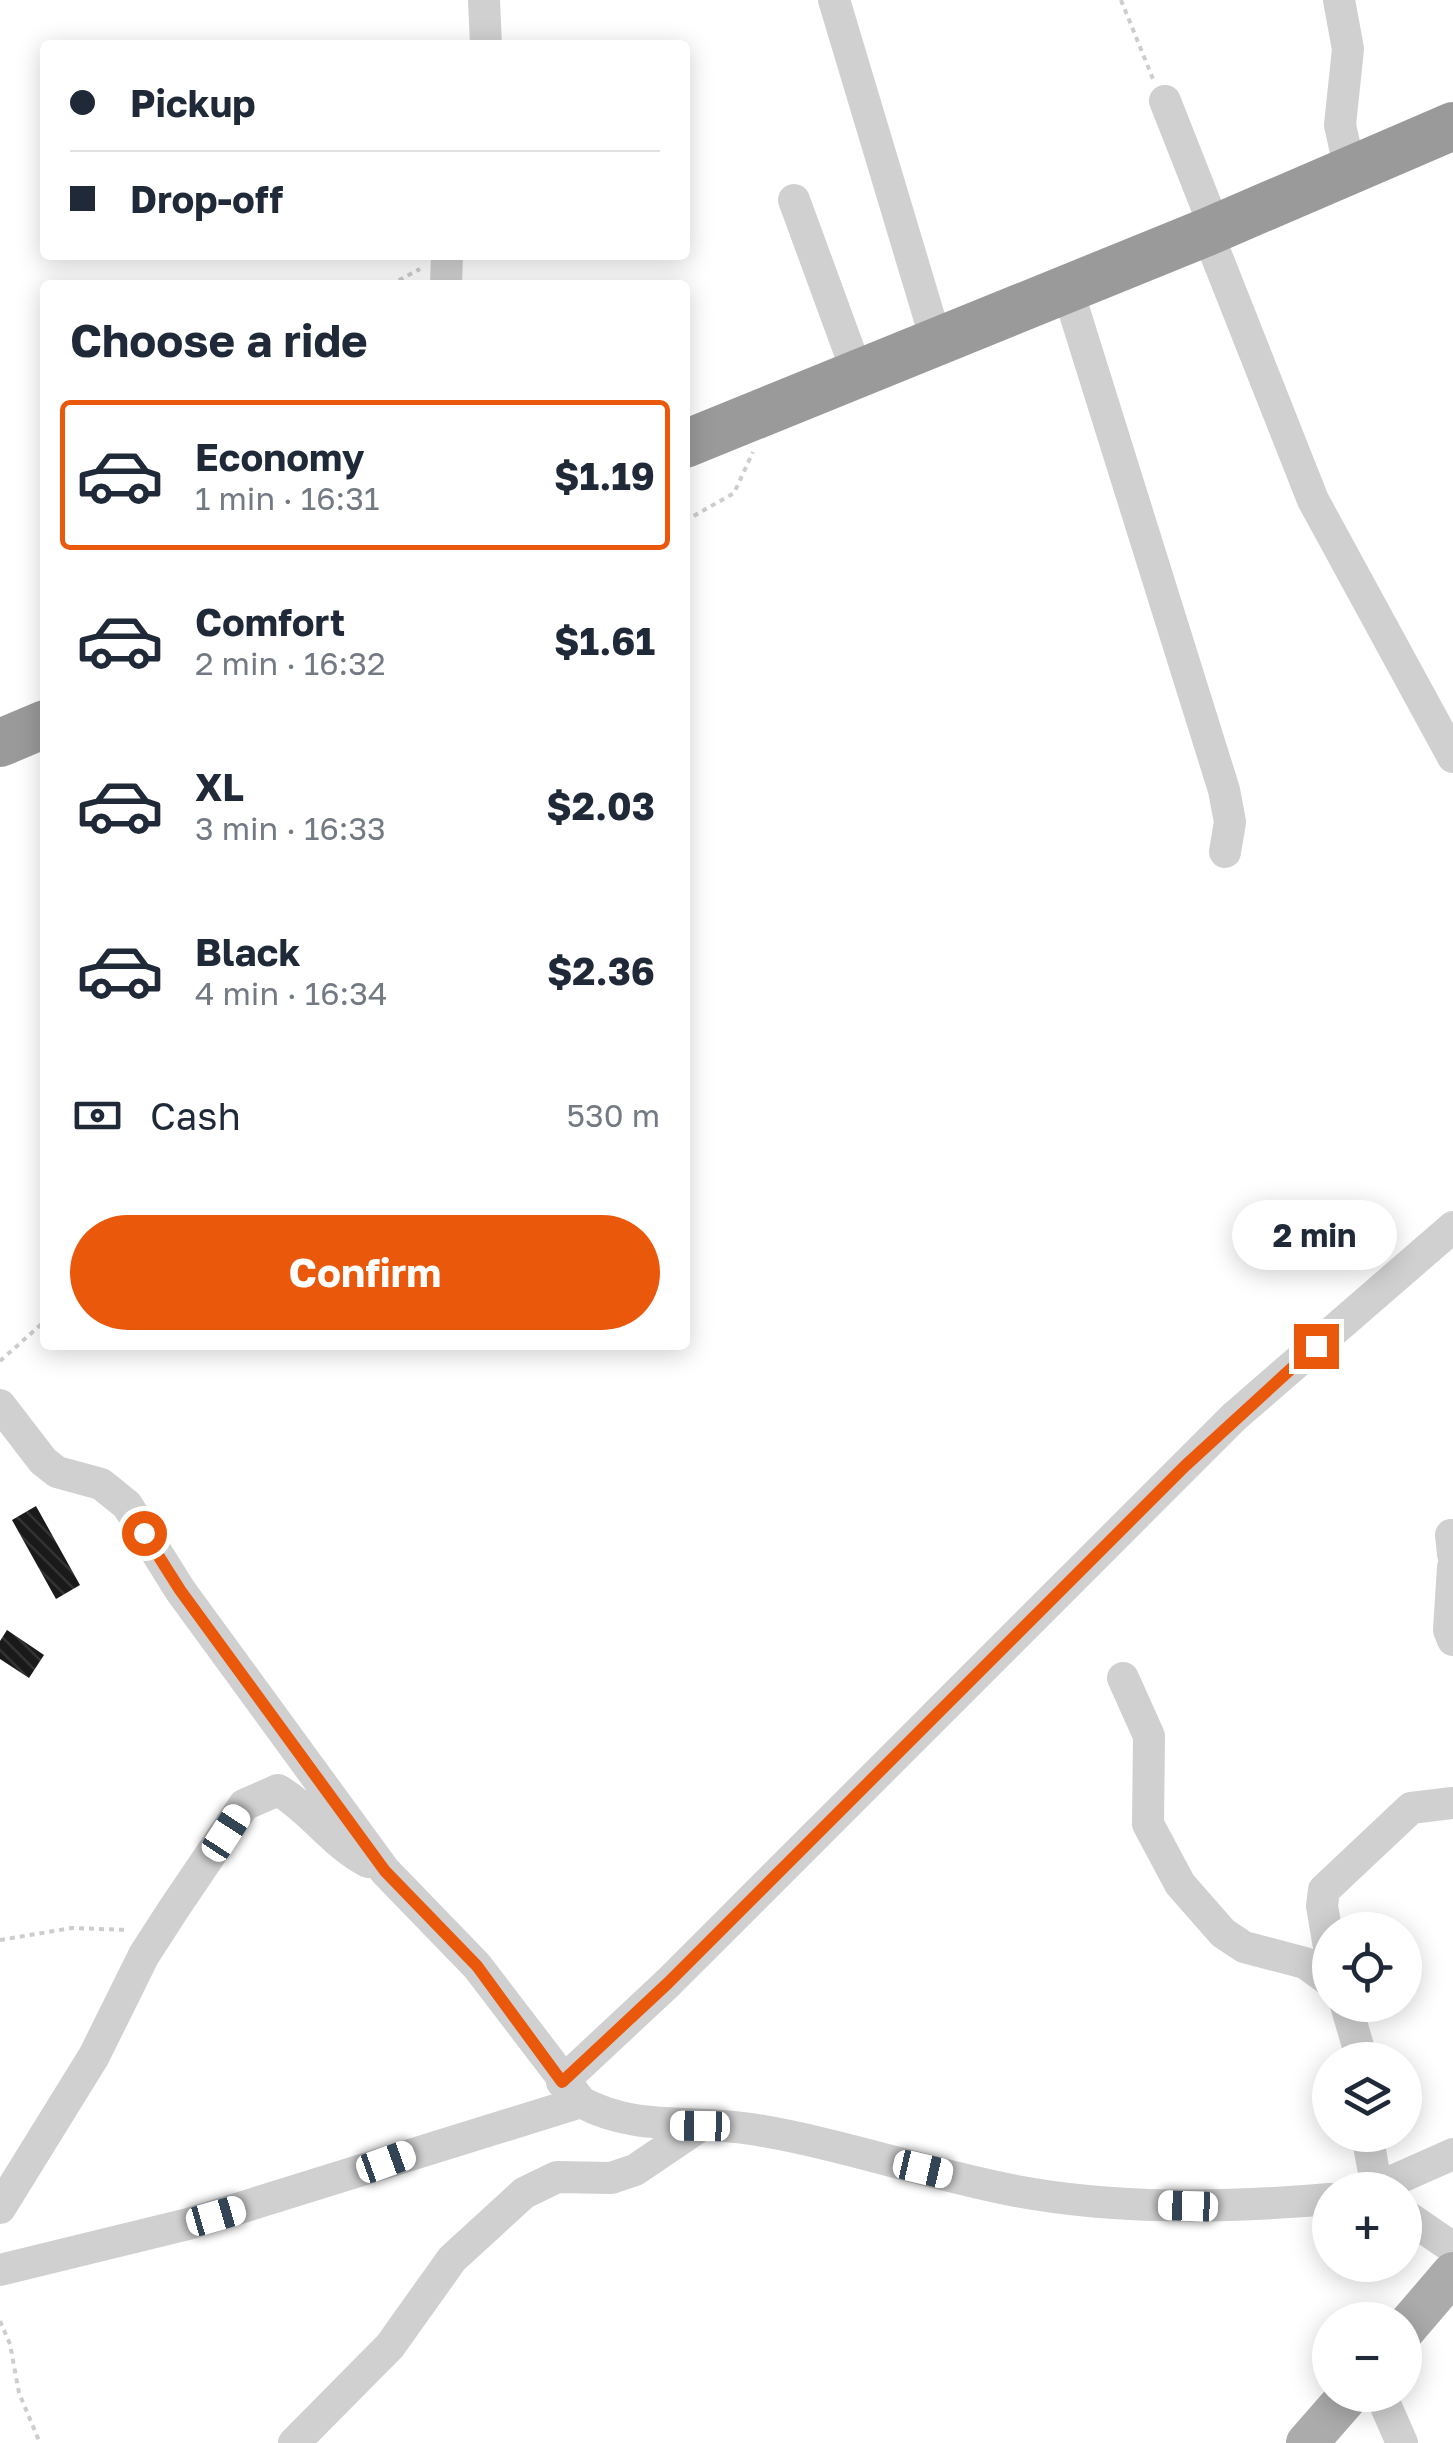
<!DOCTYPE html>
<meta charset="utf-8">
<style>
body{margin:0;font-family:"Golos Text",sans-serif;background:#f2f2f3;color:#1f2937;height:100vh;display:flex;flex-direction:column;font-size:38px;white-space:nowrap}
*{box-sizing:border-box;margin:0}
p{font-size:32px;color:#747a83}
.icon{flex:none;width:55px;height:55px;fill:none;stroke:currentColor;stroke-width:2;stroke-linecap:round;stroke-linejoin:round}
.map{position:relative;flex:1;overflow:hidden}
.side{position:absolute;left:40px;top:280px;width:650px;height:1070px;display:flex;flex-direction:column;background:#fff;border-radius:10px;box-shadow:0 5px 25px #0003}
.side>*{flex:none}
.hud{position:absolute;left:40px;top:40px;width:650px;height:220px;border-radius:10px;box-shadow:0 5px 25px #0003;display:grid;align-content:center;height:220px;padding:0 30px;background:#fff}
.tools{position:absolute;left:1312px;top:1912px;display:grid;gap:20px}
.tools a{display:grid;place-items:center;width:110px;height:110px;border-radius:50%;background:#fff;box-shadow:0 5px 25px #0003;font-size:50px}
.end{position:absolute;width:45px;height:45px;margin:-22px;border:12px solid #ea580c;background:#fff;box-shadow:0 0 0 5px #fff}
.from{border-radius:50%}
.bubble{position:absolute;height:70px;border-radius:35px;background:#fff;box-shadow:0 5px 25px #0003;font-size:32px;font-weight:700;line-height:70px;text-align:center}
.car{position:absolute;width:30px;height:60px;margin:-30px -15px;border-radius:12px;box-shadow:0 0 8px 2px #0007;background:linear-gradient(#fff 24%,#345 0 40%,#fff 0 76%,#345 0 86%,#fff 0)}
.hud b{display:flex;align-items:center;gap:35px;height:95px;font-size:38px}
.hud b+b{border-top:2px solid #e0e1e3}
.hud i{width:25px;height:25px;background:#1f2937}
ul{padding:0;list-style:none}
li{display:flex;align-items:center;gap:30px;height:150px;margin:0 20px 15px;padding:0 10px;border:5px solid transparent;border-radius:10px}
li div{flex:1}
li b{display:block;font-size:38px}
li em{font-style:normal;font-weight:700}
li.on{border-color:#ea580c}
li>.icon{width:90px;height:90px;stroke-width:1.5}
h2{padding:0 30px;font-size:45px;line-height:120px}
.pay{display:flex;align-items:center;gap:25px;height:110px;padding:0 30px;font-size:38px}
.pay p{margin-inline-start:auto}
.button{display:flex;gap:20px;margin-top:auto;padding:20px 30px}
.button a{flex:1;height:115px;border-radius:60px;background:#ea580c;color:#fff;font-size:40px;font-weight:700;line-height:115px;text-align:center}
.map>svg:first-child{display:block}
.building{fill:url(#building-back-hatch)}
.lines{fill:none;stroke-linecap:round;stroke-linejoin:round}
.path{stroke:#cdcdcd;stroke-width:4;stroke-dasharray:5 5;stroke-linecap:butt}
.minor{stroke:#d0d0d0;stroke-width:32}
.major{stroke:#ababab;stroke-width:42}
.highway{stroke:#9a9a9a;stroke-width:48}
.route{stroke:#ea580c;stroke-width:12}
</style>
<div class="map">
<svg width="1453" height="2443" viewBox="0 0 1453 2443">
<defs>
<pattern id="building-back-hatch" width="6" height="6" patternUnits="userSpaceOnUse" patternTransform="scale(2.5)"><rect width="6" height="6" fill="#1a1a1a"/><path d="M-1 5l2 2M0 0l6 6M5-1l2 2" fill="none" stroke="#333"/></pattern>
</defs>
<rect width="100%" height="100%" fill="#fff"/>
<!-- building -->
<path class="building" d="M 36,1506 L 80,1585 L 56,1599 L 12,1520 Z
M 7,1630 L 44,1655 L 29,1678 L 0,1659 L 0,1641 Z"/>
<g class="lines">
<!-- path -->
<path class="path" d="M 1121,0 L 1153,79
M 390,285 L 420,269
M 685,521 L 734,493 L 753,452
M 0,1361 L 45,1321
M 0,1940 L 72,1928 L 128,1930
M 0,2321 L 10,2344 L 19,2393 L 40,2443"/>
<!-- minor -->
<path class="minor" d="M 484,0 L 486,45
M 834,0 L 936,340
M 1339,0 L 1348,49 L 1340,125 L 1350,170
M 1165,101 L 1215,228
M 794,200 L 857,372
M 1207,232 L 1313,500 L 1453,757
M 446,285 L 447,255
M 1067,288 L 1224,790 L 1230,822 L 1225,852
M 0,1405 L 43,1461 L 57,1472 L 101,1484 L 127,1505 L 180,1590 L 385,1871 L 477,1966 L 581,2102 C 636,2132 692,2119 751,2129 C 839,2143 924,2173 1011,2190 C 1115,2210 1225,2208 1330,2199
M 1451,1535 L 1453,1554
M 1453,1567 L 1449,1630 L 1453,1640
M 1123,1678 L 1149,1736 L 1148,1824 L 1180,1884 L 1223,1933 L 1244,1947 L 1305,1963 L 1330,1981
M 1330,1953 L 1322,1906 L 1324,1890 L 1411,1808 L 1453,1803
M 1346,2005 L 1362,2060
M 562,2082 L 668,1983 L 1234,1417 L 1453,1227
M 1367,2135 L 1377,2188
M 1372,2190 L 1453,2154
M 0,2208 L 94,2056 L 144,1955 L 173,1910 L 244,1805 L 278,1790 C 312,1810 333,1844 368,1862
M 1405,2215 L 1453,2248
M 0,2270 L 188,2224 L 581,2102
M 1381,2395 L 1402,2443
M 294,2443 L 390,2346 L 452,2259 L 524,2193 L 557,2177 L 611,2178 L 635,2170 L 700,2126"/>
<!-- major -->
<path class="major" d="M 1405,2329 L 1453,2273
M 1307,2443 L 1349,2395"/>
<!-- highway -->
<path class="highway" d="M 685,444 L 1207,232 L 1453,126
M 0,743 L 45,724"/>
</g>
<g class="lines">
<!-- route -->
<path class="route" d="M 144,1533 L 180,1590 L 385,1871 L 477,1966 L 562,2082 L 668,1983 L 1185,1466 L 1316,1346"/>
</g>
</svg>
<div class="tools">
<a><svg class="icon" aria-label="locate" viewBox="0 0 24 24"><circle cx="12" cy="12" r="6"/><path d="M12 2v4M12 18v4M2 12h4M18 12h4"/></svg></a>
<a><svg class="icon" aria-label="layers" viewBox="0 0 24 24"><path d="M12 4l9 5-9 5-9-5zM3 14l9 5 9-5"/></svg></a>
<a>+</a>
<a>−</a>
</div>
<i class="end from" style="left:144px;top:1533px"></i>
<i class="end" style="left:1316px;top:1346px"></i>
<div class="bubble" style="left:1232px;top:1200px;width:165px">2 min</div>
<i class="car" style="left:226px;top:1833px;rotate:33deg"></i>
<i class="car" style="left:700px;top:2126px;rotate:271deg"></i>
<i class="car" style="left:386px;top:2162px;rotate:70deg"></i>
<i class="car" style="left:923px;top:2169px;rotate:103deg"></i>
<i class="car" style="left:1188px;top:2206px;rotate:272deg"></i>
<i class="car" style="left:216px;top:2216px;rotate:74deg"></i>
<div class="hud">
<b><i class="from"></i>Pickup</b>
<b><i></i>Drop-off</b>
</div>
<section class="side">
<h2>Choose a ride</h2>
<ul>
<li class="on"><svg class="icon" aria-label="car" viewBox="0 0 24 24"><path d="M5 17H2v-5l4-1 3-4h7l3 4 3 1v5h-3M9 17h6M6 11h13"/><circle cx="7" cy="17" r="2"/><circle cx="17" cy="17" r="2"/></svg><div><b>Economy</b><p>1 min · 16:31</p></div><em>$1.19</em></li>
<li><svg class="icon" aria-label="car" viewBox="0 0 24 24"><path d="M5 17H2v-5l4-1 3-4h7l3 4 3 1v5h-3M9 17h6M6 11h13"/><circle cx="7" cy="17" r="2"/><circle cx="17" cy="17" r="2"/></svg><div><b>Comfort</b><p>2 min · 16:32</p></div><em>$1.61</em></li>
<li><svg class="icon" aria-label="car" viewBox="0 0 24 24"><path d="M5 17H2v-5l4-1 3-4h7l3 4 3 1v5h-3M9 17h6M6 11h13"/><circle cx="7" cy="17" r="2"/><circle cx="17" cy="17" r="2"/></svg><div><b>XL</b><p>3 min · 16:33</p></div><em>$2.03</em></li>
<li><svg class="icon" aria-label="car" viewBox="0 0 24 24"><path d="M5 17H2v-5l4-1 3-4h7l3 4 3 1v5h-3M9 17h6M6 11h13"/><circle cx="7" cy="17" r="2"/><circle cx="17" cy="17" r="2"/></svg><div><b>Black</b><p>4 min · 16:34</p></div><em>$2.36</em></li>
</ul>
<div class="pay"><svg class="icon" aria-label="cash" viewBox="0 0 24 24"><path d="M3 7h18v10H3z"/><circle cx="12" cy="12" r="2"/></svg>Cash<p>530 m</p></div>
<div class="button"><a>Confirm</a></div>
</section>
</div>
